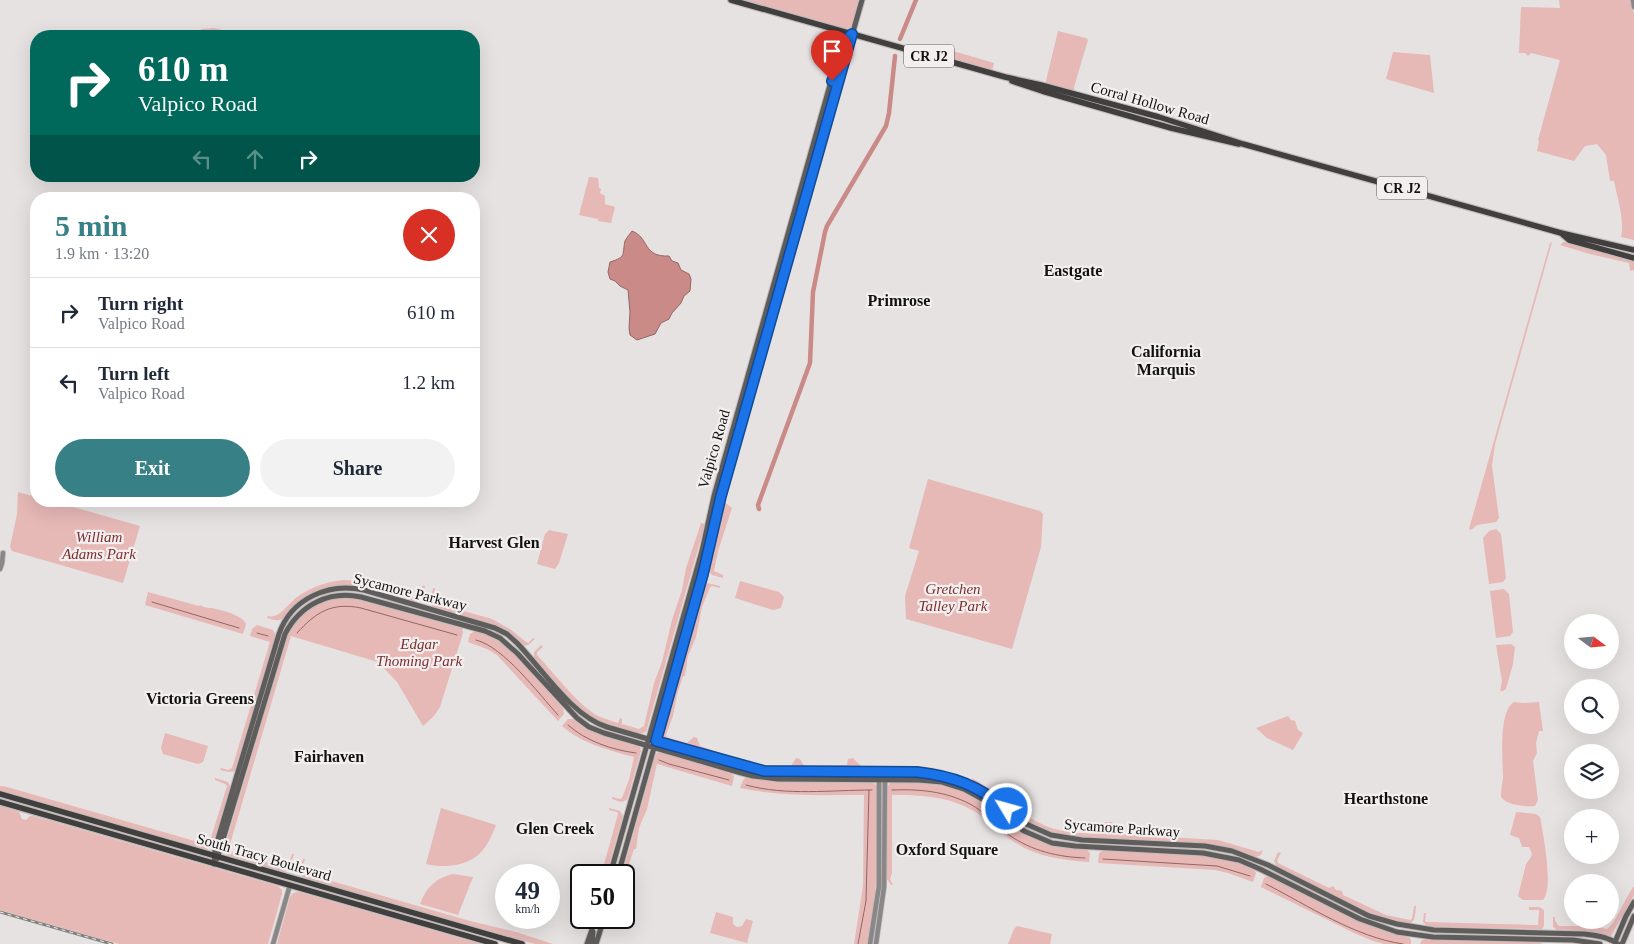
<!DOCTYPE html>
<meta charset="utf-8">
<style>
:root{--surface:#fff;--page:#f2f2f3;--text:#1f2937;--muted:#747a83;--line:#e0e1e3;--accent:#378085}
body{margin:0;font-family:"Times New Roman",serif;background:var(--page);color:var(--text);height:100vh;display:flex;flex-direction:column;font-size:19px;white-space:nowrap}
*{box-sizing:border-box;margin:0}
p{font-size:16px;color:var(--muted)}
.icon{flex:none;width:28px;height:28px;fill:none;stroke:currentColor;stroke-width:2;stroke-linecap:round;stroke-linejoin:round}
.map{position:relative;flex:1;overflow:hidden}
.drawer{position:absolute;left:30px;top:192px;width:450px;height:315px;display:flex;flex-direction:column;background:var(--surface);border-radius:20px;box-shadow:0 5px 20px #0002}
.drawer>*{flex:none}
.guide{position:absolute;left:30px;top:30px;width:450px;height:152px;border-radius:20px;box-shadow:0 5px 20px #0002;background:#00695c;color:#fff;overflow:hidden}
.needle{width:32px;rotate:106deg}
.controls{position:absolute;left:1564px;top:614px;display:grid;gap:10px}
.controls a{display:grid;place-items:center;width:55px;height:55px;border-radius:50%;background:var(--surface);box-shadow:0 5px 20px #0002;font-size:25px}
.speed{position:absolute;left:495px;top:864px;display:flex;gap:10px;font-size:25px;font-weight:700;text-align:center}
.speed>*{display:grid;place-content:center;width:65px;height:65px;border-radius:50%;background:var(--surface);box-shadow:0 5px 20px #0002;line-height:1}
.speed small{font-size:12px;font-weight:400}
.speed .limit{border:2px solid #111;border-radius:8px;background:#fff;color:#111}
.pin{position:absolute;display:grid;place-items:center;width:42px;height:42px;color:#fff;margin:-51px -21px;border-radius:50% 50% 50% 0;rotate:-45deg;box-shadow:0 0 5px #0007}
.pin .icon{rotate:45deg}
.me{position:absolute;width:55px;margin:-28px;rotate:307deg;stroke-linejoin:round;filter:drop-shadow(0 0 4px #0008)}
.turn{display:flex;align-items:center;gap:18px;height:105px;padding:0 25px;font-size:22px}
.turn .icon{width:65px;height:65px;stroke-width:2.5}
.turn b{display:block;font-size:35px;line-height:42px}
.lanes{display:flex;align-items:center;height:48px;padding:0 25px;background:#0003;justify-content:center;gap:25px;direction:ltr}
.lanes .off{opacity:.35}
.round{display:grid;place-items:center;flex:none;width:52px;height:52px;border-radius:26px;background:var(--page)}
.head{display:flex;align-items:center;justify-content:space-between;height:85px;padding:0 25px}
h1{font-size:30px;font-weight:700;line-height:38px;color:var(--accent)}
.action{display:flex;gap:10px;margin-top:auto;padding:10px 25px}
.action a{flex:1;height:58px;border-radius:30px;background:var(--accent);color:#fff;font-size:20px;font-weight:700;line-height:58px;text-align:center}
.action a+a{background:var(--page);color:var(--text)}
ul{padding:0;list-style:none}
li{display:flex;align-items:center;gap:15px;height:70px;padding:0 25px;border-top:1px solid var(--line)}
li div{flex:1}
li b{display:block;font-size:19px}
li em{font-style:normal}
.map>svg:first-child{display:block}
.green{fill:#e6b8b6}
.water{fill:#ca8a88;stroke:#936664}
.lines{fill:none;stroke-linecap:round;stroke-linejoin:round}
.stream{stroke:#936664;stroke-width:1}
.canal{stroke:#ca8a88;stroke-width:4.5}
.tertiary-casing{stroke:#c0bcbc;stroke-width:6}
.secondary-casing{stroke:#c0bcbc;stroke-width:7}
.primary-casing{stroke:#c0bcbc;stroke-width:8}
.tertiary{stroke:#898787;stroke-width:4.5}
.secondary{stroke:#5f5c5c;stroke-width:5}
.primary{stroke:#413f3e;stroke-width:5.5}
.rail-casing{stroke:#838180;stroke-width:3}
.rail{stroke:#f3efef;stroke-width:1;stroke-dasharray:4;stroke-linecap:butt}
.route-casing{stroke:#114b97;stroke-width:12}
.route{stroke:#1a73e8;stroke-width:9}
.labels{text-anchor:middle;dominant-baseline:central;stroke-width:4.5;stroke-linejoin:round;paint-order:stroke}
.shield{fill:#f3efef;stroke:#565454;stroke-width:1}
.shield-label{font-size:14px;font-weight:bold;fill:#121111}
.street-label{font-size:15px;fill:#121111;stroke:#f3efef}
.park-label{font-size:15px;font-style:italic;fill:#7d2e30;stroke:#f3efef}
.neighbourhood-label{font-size:16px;font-weight:bold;fill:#121111;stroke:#f3efef}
</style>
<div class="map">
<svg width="1634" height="944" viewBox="0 0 1634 944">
<rect width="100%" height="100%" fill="#e6e2e1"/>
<path class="green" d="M739,0h121l-7,24 -1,3 -5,3z
M1559,0h72l3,15v225l-13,-3c4,-16 -4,-41 -7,-56h-4l-4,-26 -9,-11 -12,2 -11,15 -37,-10 2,-10 -1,-1 22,-80 -29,-7 -3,3 -3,-3h-6l2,-46 39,1z
M214,28l35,8h-61l14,-7z
M1058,31l28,7 2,2 -14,47 1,6 -30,-8z
M936,46l58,17 -2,8 -58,-16z
M1393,52l37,3 4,38 -48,-14z
M589,177l9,1 1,10 2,1 -1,4 5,3v8l10,3 -4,16 -13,-2v-2l-19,-4z
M1552,242l-57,202 -3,22 7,52 -3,4 -19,3 -6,5 -2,-1 81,-286z
M1563,242h4l67,18v10l-4,1 -1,-8 -39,-9 -30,-9z
M928,479l112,32 3,3 -2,33 -29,102 -106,-30 -1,-23 14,-45 -10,-3z
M18,492l18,5v4h16l88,25 -17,57 -111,-32 -2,-4 7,-33z
M723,501l9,7 -14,43 -4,20 9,4v3l-11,-3 -4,-5 10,-36z
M701,523l4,1 -59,208 -6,2c-16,-5 -34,-8 -48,-17 -20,-12 -42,-41 -58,-59v-6l7,-7 2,2 -6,5v3c17,18 36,44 56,58 7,5 17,7 25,10l2,-5 2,1v5l17,5 5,-3 10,-43 8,-21 10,-42 10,-30 4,-22z
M1496,529l5,5 5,44 -3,4 -14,2 -6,-46 6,-7z
M549,530l19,4 -9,29 -4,6 -18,-5 8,-30z
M346,580l17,2 55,16 5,-13 2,1 -4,13 -5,3c-32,-6 -62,-24 -95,-13 -8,2 -16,8 -23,13 -6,5 -12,17 -19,18 -4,1 -8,-1 -12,-2l1,-2c12,4 21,-15 32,-21 14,-9 29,-14 46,-15z
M740,581l39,11 5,5 -3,11 -8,2 -38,-12z
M707,583l13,3v2l-8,-2 -2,1 -8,20 -6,30 -8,19 -3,20h-2l-6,19 -4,21 -7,19 1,2 20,6 7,-6 3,1 3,8 37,12 3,-1 -5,4 -70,-20 -4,-4 42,-150z
M433,588h2l-3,14 60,17 18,10 16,13 2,1 5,-5 2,1 -7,6 -5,1 -15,-13 -12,-7 -63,-19 -3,-4z
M1504,589l5,5 4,38 -3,4 -14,2 -6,-47z
M694,590h2l-33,117 1,-13z
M148,592l51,14 1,-1c6,4 10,2 16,4 9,2 27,7 30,15l-3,10 -98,-29z
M352,597l110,31 1,5 -23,74 -6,9 -11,10 -26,-44 -19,-20 -87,-26 -63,215 55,16 6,-3 3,-10h2l-5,15 -5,3 -57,-17 -3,-6 63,-211c16,-32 30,-38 65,-41z
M257,625l16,5 3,7 -39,129 -2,5 -6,1 -9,-2 1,-2 7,2 4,-2 38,-126 -20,-6 2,-7z
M475,631l16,5 18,12 54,60 1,6 -6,7 -61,-66 -10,-6 -19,-7 2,-8z
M1511,644l4,3 -2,17 -7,25 -3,2h-3l2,-10 -6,-36z
M1514,702l9,1 16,-1 4,29h-4l-3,12 1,10 -4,8 5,39 -3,6c-11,1 -28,-1 -34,-9 0,-6 1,-13 2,-19 0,-17 -5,-67 11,-76z
M1288,716l3,4 4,1 3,9 5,3 -10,17 -26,-12 -11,-10z
M568,719h5l22,13 45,15 1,4 -14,49 -6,2 -9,-3v-2l8,2 2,-1 7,-18 5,-23c-26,-7 -51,-13 -72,-31z
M165,733l43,13 -5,16 -5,2 -35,-10 -2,-6z
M661,752l69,20 4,4 -2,10 -75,-22 -10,45 -8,19 -3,21h-2l-6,18 -4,21v-13h-2l33,-119 2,-3z
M796,758l4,1 4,7 43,-1 1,-6 5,-1 8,8h17v4c-21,0 -119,5 -129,-7v-3c11,7 29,5 42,6z
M747,777l32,5h93l4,3 1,86 -3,37 -7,36h-13l9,-58 1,-91c-42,0 -83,2 -124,-7l3,-8z
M215,778l13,4 3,6 -17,57 -2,3 -5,2 -207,-59v-5l7,1 198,57 5,-3 17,-55 -2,-2 -10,-4z
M972,778c26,14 47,37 74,48 16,7 35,7 53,8l6,-12h7l5,12 33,2 5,-5 4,3 4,-1 4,4 51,3 41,12 4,-2 -2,5 -5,2 -31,-10 -18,-3 -132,-7 -22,-4 -20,-8 -36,-28 -23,-13z
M891,782c23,0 47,-1 69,8 22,10 38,26 57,39 21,15 44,19 69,20l4,4 -1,9c-30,-2 -58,-6 -82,-25 -12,-9 -23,-21 -37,-28 -24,-13 -51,-14 -78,-14v78l-2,6 3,6h-2l-4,-6v-92z
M0,806l19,6 3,7 4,1 4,-4h3l245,70 4,4v4l-14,50h-149l-119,-34z
M441,808l55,17c-3,7 -6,15 -10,21 -13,20 -39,23 -60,18z
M609,808l11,3 3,5 -17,59h-5l17,-61 -1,-2 -8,-2z
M1516,812l20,2 4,3c3,16 14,72 3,83h-20l-5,-4 8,-32 5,-7 1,-3 -3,-7h-7l-3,-9 -9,-3z
M1104,850c23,1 145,2 152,23l-3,9 -25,-9 -13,-3 -117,-7 1,-10z
M1278,852l3,1 -4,7 1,3 51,25 4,-2 3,4 6,1 1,4 43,20 24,5 2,-1 2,-13h2c-1,7 0,17 -8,18l-42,-12 -89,-45 -3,-6z
M303,859h2l-3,8 5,7 163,47 46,11 37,12h-18l-231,-66c-8,-5 -3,-12 -1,-19z
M453,874l20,3 -15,38 -38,-11c6,-17 16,-26 33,-30z
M1267,876l4,1c44,22 88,50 137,59l3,4v4h-27l-11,-3 -19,-8 -93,-46 3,-9z
M1634,886v9l-23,41 -26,-5 -28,-1 -4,-3v-10h2v4l4,5h29l19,3c9,-6 19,-33 27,-43z
M298,892h1l182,52h-204l13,-47 3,-4z
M1529,907h10l5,3v16l-2,3 -114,-2 -5,-5 1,-9h2l-1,8 1,1 112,3 1,-15h-10z
M716,912l17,5v7l4,3 5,-1 4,-7 7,2 -6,22 -37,-10z
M1017,926l35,8 -2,10h-42l6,-15z
M1426,939l112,3 5,2h-123l2,-4z"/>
<path class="water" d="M632,231c18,7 10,26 37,25l3,5 6,2 3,7 8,4 2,5 -1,12 -6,5 -3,7 -9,10 -3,6 -8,4 -6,11 -18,6 -7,-5 -1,-7 1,-16 -2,-22 -8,-4 -5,-5 -5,-2 -2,-7 2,-10c17,-5 12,-8 15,-21 2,-4 5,-7 7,-10z"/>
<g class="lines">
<path class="stream" d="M152,602l87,26
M257,633l11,3
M297,633c19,-21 35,-31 64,-25l96,27
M476,640c28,7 62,53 82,75
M568,725c18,16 44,25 68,28
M659,760l10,4 60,16
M746,785c40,11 85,5 126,5
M892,790c27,-1 53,1 78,14 15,8 26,21 39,31 23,16 49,22 76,23
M1103,859l114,7 33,10
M1266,884c43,22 89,53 137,60
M858,944l8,-43 3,-111"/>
<path class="canal" d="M900,39l16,-39
M759,509l-1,-4 52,-142 3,-71 12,-60 2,-6 59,-100 3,-13 6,-57"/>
<defs>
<path id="tertiary" d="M1633,0l1,7
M0,569l2,-6 1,-10
M273,944l17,-59
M870,944l9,-58v-109
M876,944l8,-57 1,-114"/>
<path id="secondary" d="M217,859l68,-225c15,-29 44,-44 76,-37l124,34 15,7 17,15 60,65 12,9 15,6 134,39 15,4 25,3 141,1 23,2 22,7 20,11 40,31 28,12 23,3 128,7 36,7 21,9 100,50 37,13 36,5 140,3 27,4
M214,864l1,-15 64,-215c12,-35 49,-52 85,-44l131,38 12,6 10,9c26,27 55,73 90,84l137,40 19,4 17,2h137l25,2 16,5 22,9 44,34 27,12 31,5 123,6 27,5 36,14 101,51 28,8 37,6 150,4c11,1 25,3 34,10
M610,875l92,-324 12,-55 116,-411 13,-30
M618,875l84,-297 19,-82 141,-496
M1615,942l11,-26 8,-14
M587,944l9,-26
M592,944l1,-12
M596,944l8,-26
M1622,944l12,-28"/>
<path id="primary" d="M731,0l274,77 36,8 118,32 84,27 318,89 73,17
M1012,81l30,10 129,37 68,16
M1561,233l8,7 65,18
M0,794l522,150
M0,802l495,142"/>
</defs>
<use href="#tertiary" class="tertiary-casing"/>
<use href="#secondary" class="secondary-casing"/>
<use href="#primary" class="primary-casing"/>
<use href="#tertiary" class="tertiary"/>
<use href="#secondary" class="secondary"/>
<use href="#primary" class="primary"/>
<defs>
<path id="rail" d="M0,912l112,32"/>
</defs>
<use href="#rail" class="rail-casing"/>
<use href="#rail" class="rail"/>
</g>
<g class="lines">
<defs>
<path id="route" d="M832,81l8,-16 8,-27 4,-4 -131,462 -18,78 -47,167 108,30 153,1c37,4 61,14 90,37"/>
</defs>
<use href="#route" class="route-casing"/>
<use href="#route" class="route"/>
</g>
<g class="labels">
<g class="shield">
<rect x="904" y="44.5" width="50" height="23" rx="4"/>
<rect x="1377" y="176.5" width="50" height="23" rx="4"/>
</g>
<g class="shield-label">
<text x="929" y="56">CR J2</text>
<text x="1402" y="188">CR J2</text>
</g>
<g class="street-label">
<text transform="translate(1150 103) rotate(16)">Corral Hollow Road</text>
<text transform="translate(714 449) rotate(-74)">Valpico Road</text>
<text transform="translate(410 592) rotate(14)">Sycamore Parkway</text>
<text transform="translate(1122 828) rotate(4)">Sycamore Parkway</text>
<text transform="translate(264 857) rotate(16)">South Tracy Boulevard</text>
</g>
<g class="park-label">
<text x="99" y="537">William<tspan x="99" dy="17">Adams Park</tspan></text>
<text x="953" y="589">Gretchen<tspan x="953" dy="17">Talley Park</tspan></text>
<text x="419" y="644">Edgar<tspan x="419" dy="17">Thoming Park</tspan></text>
</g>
<g class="neighbourhood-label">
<text x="1073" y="270">Eastgate</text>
<text x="899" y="300">Primrose</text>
<text x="1166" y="351">California<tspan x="1166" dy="18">Marquis</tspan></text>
<text x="494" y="542">Harvest Glen</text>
<text x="200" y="698">Victoria Greens</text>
<text x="329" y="756">Fairhaven</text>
<text x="1386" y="798">Hearthstone</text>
<text x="555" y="828">Glen Creek</text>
<text x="947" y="849">Oxford Square</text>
</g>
</g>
</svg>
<div class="controls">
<a><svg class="needle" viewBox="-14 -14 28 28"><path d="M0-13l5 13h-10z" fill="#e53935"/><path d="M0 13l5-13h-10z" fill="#747a83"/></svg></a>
<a><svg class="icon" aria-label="search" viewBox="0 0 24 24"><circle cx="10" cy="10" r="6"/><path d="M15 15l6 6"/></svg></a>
<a><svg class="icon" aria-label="layers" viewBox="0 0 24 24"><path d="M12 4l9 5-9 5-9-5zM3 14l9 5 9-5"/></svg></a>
<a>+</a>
<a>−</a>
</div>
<div class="speed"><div>49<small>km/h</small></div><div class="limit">50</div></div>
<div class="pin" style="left:832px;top:81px;background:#d93025"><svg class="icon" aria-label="arrive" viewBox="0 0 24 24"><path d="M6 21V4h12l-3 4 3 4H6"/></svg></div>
<svg class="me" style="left:1007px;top:809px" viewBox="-20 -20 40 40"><circle r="17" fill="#1a73e8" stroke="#fff" stroke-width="3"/><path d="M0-11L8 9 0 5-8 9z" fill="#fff"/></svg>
<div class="guide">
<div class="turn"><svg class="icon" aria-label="right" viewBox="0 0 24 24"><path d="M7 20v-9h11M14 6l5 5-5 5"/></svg><div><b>610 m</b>Valpico Road</div></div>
<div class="lanes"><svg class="icon off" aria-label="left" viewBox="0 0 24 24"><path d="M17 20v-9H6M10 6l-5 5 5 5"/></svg><svg class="icon off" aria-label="ahead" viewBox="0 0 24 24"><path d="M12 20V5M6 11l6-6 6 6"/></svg><svg class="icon" aria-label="right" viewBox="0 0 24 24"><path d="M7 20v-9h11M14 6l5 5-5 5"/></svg></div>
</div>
<section class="drawer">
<div class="head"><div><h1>5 min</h1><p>1.9 km · 13:20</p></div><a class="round" style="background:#d93025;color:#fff"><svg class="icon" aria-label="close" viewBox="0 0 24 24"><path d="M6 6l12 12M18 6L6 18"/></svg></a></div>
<ul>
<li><svg class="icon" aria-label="right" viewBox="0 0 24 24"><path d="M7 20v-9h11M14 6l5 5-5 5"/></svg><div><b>Turn right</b><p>Valpico Road</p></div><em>610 m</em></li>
<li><svg class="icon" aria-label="left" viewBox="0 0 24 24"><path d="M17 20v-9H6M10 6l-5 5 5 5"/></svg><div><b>Turn left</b><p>Valpico Road</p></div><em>1.2 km</em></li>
</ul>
<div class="action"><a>Exit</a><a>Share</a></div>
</section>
</div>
